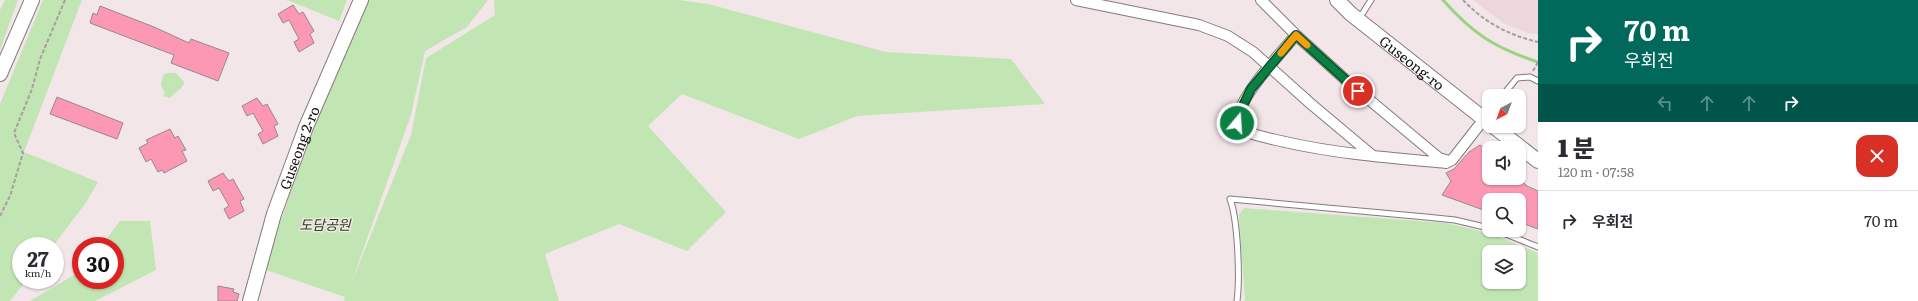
<!DOCTYPE html>
<html lang="ko">
<meta charset="utf-8">
<style>
:root{--surface:#fff;--page:#f2f2f3;--text:#2b2b33;--muted:#7c7c81;--line:#e1e1e2}
body{margin:0;font-family:Literata,"Noto Sans KR",serif;background:var(--page);color:var(--text);height:100vh;display:flex;flex-direction:column;font-size:15px;white-space:nowrap}
*{box-sizing:border-box;margin:0}
p{font-size:13px;color:var(--muted)}
.icon{flex:none;width:22px;height:22px;fill:none;stroke:currentColor;stroke-width:2;stroke-linecap:round;stroke-linejoin:round}
.map{position:relative;flex:1;overflow:hidden}
.panel{display:flex;flex-direction:column;background:var(--surface);width:380px}
.panel>*{flex:none}
.hud{background:#00695c;color:#fff;overflow:hidden}
.needle{width:26px;rotate:221deg}
.controls{position:absolute;left:1482px;top:89px;display:grid;gap:8px}
.controls a{display:grid;place-items:center;width:44px;height:44px;border-radius:8px;background:var(--surface);box-shadow:0 1px 3px #0004;font-size:20px}
.speed{position:absolute;left:12px;top:237px;display:flex;gap:8px;font-size:20px;font-weight:700;text-align:center}
.speed>*{display:grid;place-content:center;width:52px;height:52px;border-radius:50%;background:var(--surface);box-shadow:0 1px 3px #0004;line-height:1}
.speed small{font-size:10px;font-weight:400}
.speed .limit{border:6px solid #d22;background:#fff;color:#111}
.pin{position:absolute;display:grid;place-items:center;width:34px;height:34px;color:#fff;margin:-17px;border:2px solid #fff;border-radius:50%;box-shadow:0 1px 4px #0007}
.me{position:absolute;width:44px;margin:-22px;rotate:18deg;stroke-linejoin:round;filter:drop-shadow(0 0 3px #0008)}
.turn{display:flex;align-items:center;gap:14px;height:84px;padding:0 20px;font-size:18px}
.turn .icon{width:52px;height:52px;stroke-width:2.5}
.turn b{display:block;font-size:28px;line-height:34px}
.lanes{display:flex;align-items:center;height:38px;padding:0 20px;background:#0003;justify-content:center;gap:20px;direction:ltr}
.lanes .off{opacity:.35}
.round{display:grid;place-items:center;flex:none;width:42px;height:42px;border-radius:12px;background:var(--page)}
.overview{display:flex;align-items:center;justify-content:space-between;height:68px;padding:0 20px}
h1{font-size:24px;font-weight:800;line-height:30px}
ul{padding:0;list-style:none}
li{display:flex;align-items:center;gap:12px;height:60px;padding:0 20px;border-top:1px solid var(--line)}
li div{flex:1}
li b{display:block;font-size:15px}
li em{font-style:normal}
main{display:flex;flex:1;min-height:0}
.map>svg:first-child{display:block}
.built{fill:#ecd8dc}
.green{fill:#c2e5b4;fill-rule:evenodd}
.lines{fill:none;stroke-linecap:round;stroke-linejoin:round}
.stream{stroke:#9bd383;stroke-width:3}
.building{fill:#fc98b3;stroke:#95898c}
.lane-casing{stroke:#857a7c;stroke-width:7}
.street-casing{stroke:#857a7c;stroke-width:12}
.secondary-casing{stroke:#857a7c;stroke-width:16}
.path{stroke:#a89ea0;stroke-width:2;stroke-dasharray:4 2;stroke-linecap:butt}
.lane{stroke:#fff;stroke-width:5}
.street{stroke:#fff;stroke-width:10}
.secondary{stroke:#fff;stroke-width:14}
.route-casing{stroke:#07532c;stroke-width:10}
.route{stroke:#0b8043;stroke-width:7}
.slow{stroke:#f59e0b;stroke-width:7}
.labels{text-anchor:middle;dominant-baseline:central;stroke-width:3;stroke-linejoin:round;paint-order:stroke}
.street-label{font-size:14px;fill:#161213;stroke:#f3e6e9}
.park-label{font-size:14px;font-style:italic;fill:#22450f;stroke:#f3e6e9}
</style>
<main>
<div class="map">
<svg width="1538" height="301" viewBox="0 0 1538 301">
<rect width="100%" height="100%" fill="#f3e6e9"/>
<path class="built" d="M1473,0h65v34l-11,-1 -24,-10z"/>
<path class="green" d="M5,0h13l-18,50v-40z
M43,0h39l-58,152 74,30 -13,22 -32,42h-32v34h6l-17,21h-10v-197z
M287,0h60l-8,21z
M368,0h120l-21,27 -42,24 -14,64 -60,169 60,-149 15,-77 69,-43 -1,-15h185l29,4 178,48 125,7 34,45 -188,12 -58,23 -117,-45 -34,32 78,86 -39,39 -68,-27 -74,30 14,47h-215l1,-4 -79,-27c26,-93 63,-182 102,-270z
M167,73h9l8,9c0,6 -10,11 -14,16l-7,-2 2,-3 -4,-8 2,-10z
M1244,208l202,15 47,11 45,19v48h-293l-6,-86zM1489,252h30v30h-30z
M120,221h30l6,49 -61,31h-65l51,-30v9h34v-34h-14z"/>
<g class="lines">
<path class="stream" d="M1443,0c30,34 52,48 95,62"/>
</g>
<path class="building" d="M293,5l6,9 4,-2 11,19 -4,3 4,9 -15,9 -5,-10 5,-3 -10,-19 -6,3 -5,-9z
M100,6l54,21 35,16 2,-4 38,14 -11,28 -47,-18 3,-8 -84,-32 3,-10 4,2z
M57,97l66,26 -6,16 -67,-25z
M257,98l6,8 4,-2 11,20 -4,2 4,10 -15,8 -5,-10 5,-3 -10,-18 -6,3 -5,-10z
M170,129l5,9 3,-2 8,14 -4,1 5,10 -23,12 -2,-3 -4,2 -7,-13 -5,3 -7,-14 9,-5 -2,-3z
M1480,145l9,7v26h29l9,8 11,5v38l-19,-7v-22h-30v12l-47,-17 9,-14 -5,-8 8,-4 15,-17z
M223,173l6,8 4,-2 11,20 -4,2 4,10 -15,8 -5,-10 5,-3 -10,-18 -6,3 -5,-10z
M218,286l16,3 -1,3 6,2 -2,7h-19z"/>
<g class="lines">
<defs>
<path id="lane" d="M1359,19l12,-19
M1502,96l15,-18 13,-1 8,4
M1496,230l42,17
M1237,301c3,-23 1,-81 -7,-102l196,18 29,3 34,8"/>
<path id="street" d="M1076,0l123,25 29,11 25,16 58,52 62,52
M1261,0l35,35 52,47 91,76 10,3
M1296,35c-14,17 -66,70 -58,92 14,9 31,11 47,15 53,12 107,16 161,21l6,-3 32,-41"/>
<g id="secondary">
<path id="s1" d="M1337,0l14,14 138,109"/>
<path d="M0,74l32,-74"/>
<path d="M1493,126l45,35"/>
<path id="s2" d="M250,301l24,-87 32,-87 55,-127"/>
</g>
</defs>
<use href="#lane" class="lane-casing"/>
<use href="#street" class="street-casing"/>
<use href="#secondary" class="secondary-casing"/>
<path class="path" d="M1463,0c21,22 45,35 75,42
M1533,71l5,-9
M0,216l10,-20 13,-43 -9,-20 18,-44 8,-30 25,-59"/>
<use href="#lane" class="lane"/>
<use href="#street" class="street"/>
<use href="#secondary" class="secondary"/>
</g>
<g class="lines">
<defs>
<path id="route" d="M1237,123v-5l14,-29 45,-54 62,56"/>
</defs>
<use href="#route" class="route-casing"/>
<use href="#route" class="route"/>
<path class="slow" d="M1281,53l15,-18 11,10"/>
</g>
<g class="labels">
<g class="street-label">
<text stroke="none"><textPath href="#s1" startOffset="98">Guseong-ro</textPath></text>
<text stroke="none"><textPath href="#s2" startOffset="161">Guseong 2-ro</textPath></text>
</g>
<g class="park-label">
<text x="325" y="224">도담공원</text>
</g>
</g>
</svg>
<div class="controls">
<a><svg class="needle" viewBox="-14 -14 28 28"><path d="M0-13l5 13h-10z" fill="#e53935"/><path d="M0 13l5-13h-10z" fill="#7c7c81"/></svg></a>
<a><svg class="icon" aria-label="sound" viewBox="0 0 24 24"><path d="M4 9h4l5-4v14l-5-4H4zM17 9q2 3 0 6"/></svg></a>
<a><svg class="icon" aria-label="search" viewBox="0 0 24 24"><circle cx="10" cy="10" r="6"/><path d="M15 15l6 6"/></svg></a>
<a><svg class="icon" aria-label="layers" viewBox="0 0 24 24"><path d="M12 4l9 5-9 5-9-5zM3 14l9 5 9-5"/></svg></a>
</div>
<div class="speed"><div>27<small>km/h</small></div><div class="limit">30</div></div>
<div class="pin" style="left:1358px;top:91px;background:#d93025"><svg class="icon" aria-label="arrive" viewBox="0 0 24 24"><path d="M6 21V4h12l-3 4 3 4H6"/></svg></div>
<svg class="me" style="left:1237px;top:123px" viewBox="-20 -20 40 40"><circle r="17" fill="#0b8043" stroke="#fff" stroke-width="3"/><path d="M0-11L8 9 0 5-8 9z" fill="#fff"/></svg>
</div>
<section class="panel">
<div class="hud">
<div class="turn"><svg class="icon" aria-label="right" viewBox="0 0 24 24"><path d="M7 20v-9h11M14 6l5 5-5 5"/></svg><div><b>70 m</b>우회전</div></div>
<div class="lanes"><svg class="icon off" aria-label="left" viewBox="0 0 24 24"><path d="M17 20v-9H6M10 6l-5 5 5 5"/></svg><svg class="icon off" aria-label="ahead" viewBox="0 0 24 24"><path d="M12 20V5M6 11l6-6 6 6"/></svg><svg class="icon off" aria-label="ahead" viewBox="0 0 24 24"><path d="M12 20V5M6 11l6-6 6 6"/></svg><svg class="icon" aria-label="right" viewBox="0 0 24 24"><path d="M7 20v-9h11M14 6l5 5-5 5"/></svg></div>
</div>
<div class="overview"><div><h1>1 분</h1><p>120 m · 07:58</p></div><a class="round" style="background:#d93025;color:#fff"><svg class="icon" aria-label="close" viewBox="0 0 24 24"><path d="M6 6l12 12M18 6L6 18"/></svg></a></div>
<ul>
<li><svg class="icon" aria-label="right" viewBox="0 0 24 24"><path d="M7 20v-9h11M14 6l5 5-5 5"/></svg><div><b>우회전</b></div><em>70 m</em></li>
</ul>
</section>
</main>
